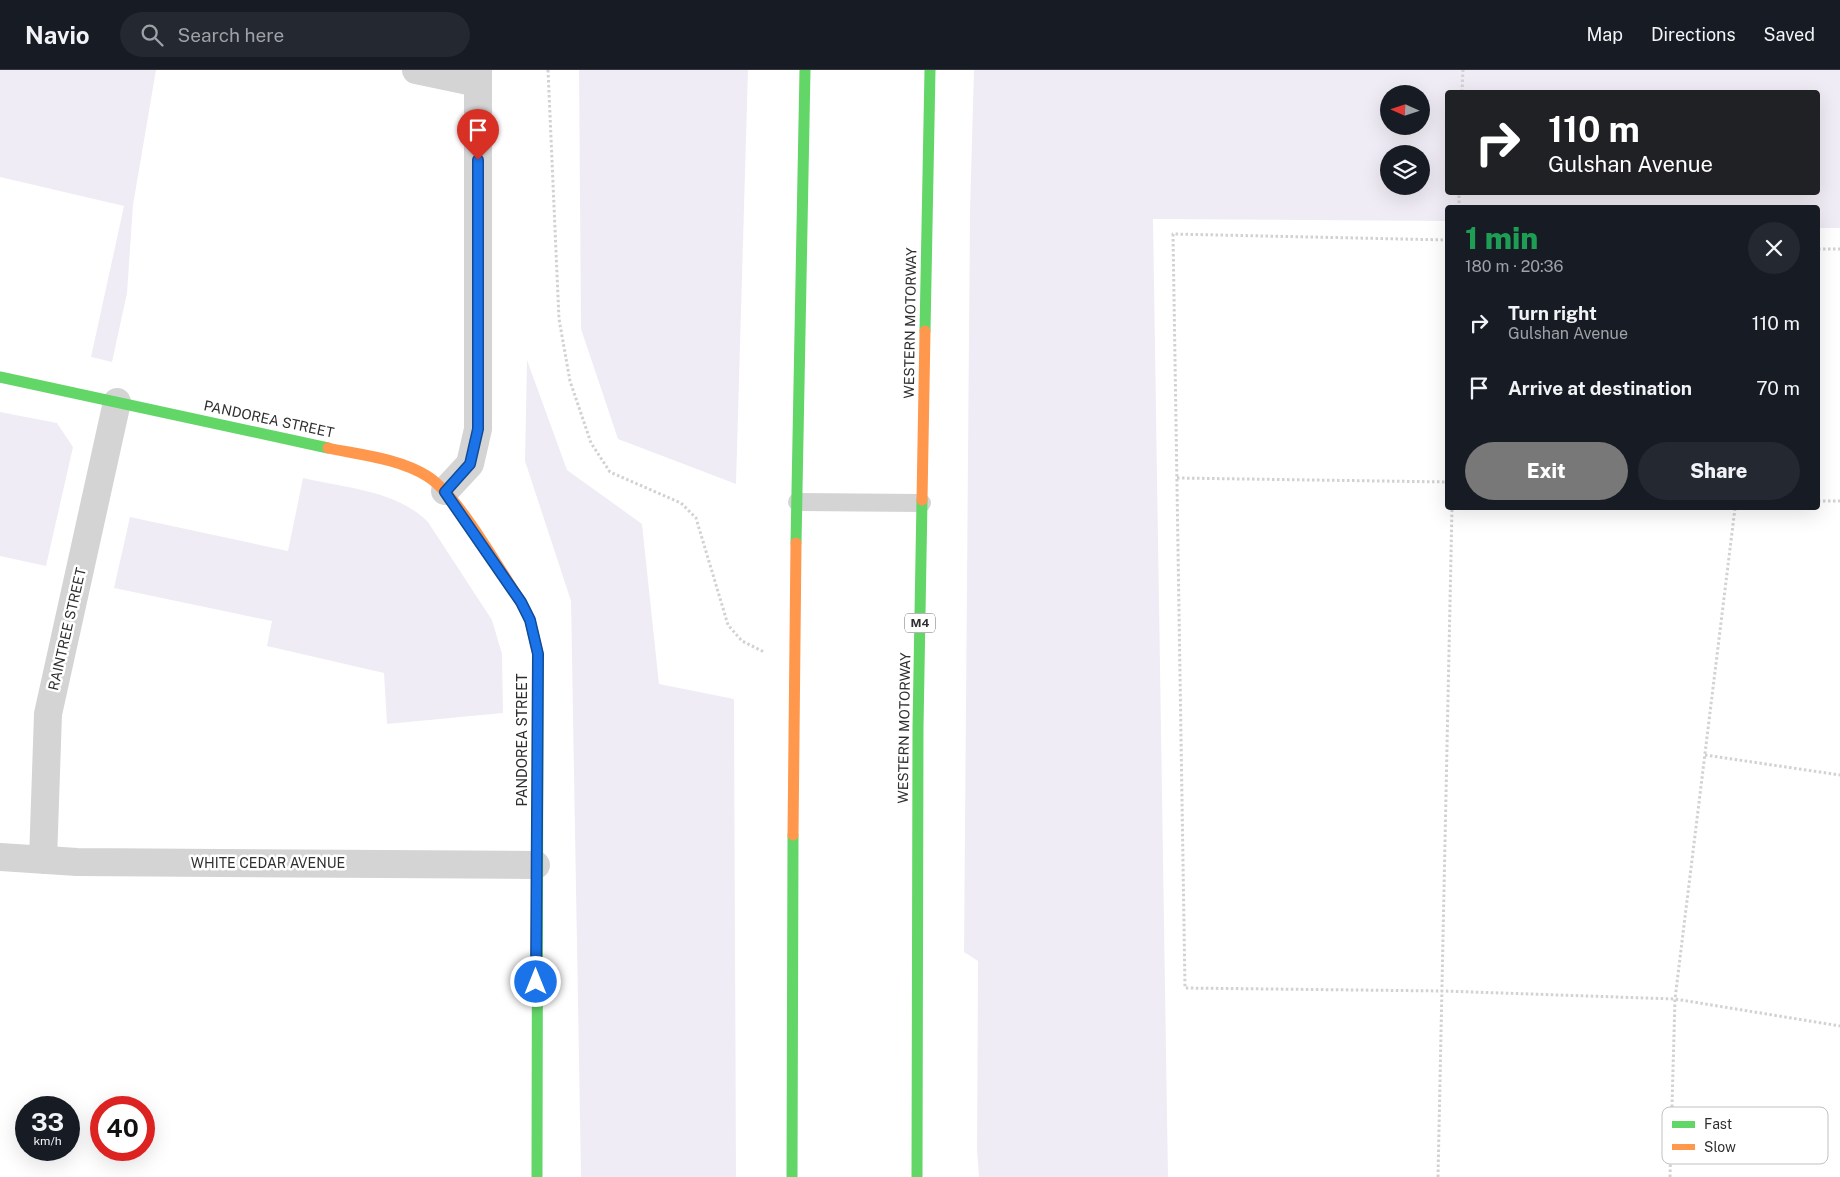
<!DOCTYPE html>
<meta charset="utf-8">
<style>
:root{--surface:#171b24;--page:#242831;--text:#f1f3f6;--muted:#9ea1a6;--line:#363941;--accent:#787878}
body{margin:0;font-family:"Public Sans",sans-serif;background:var(--page);color:var(--text);height:100vh;display:flex;flex-direction:column;font-size:19px;white-space:nowrap}
*{box-sizing:border-box;margin:0}
p{font-size:16px;color:var(--muted)}
.icon{flex:none;width:28px;height:28px;fill:none;stroke:currentColor;stroke-width:2;stroke-linecap:round;stroke-linejoin:round}
.map{position:relative;flex:1;overflow:hidden}
.drawer{position:absolute;left:1445px;top:135px;width:375px;height:305px;display:flex;flex-direction:column;background:var(--surface);border-radius:5px;box-shadow:0 5px 20px #0002}
.drawer>*{flex:none}
.hud{position:absolute;left:1445px;top:20px;width:375px;height:105px;border-radius:5px;box-shadow:0 5px 20px #0002;background:#202124;color:#fff;overflow:hidden}
.needle{width:32px;rotate:273deg}
.tools{position:absolute;left:1380px;top:15px;display:grid;gap:10px}
.tools a{display:grid;place-items:center;width:50px;height:50px;border-radius:50%;background:var(--surface);box-shadow:0 5px 20px #0002;font-size:25px}
.speed{position:absolute;left:15px;top:1026px;display:flex;gap:10px;font-size:25px;font-weight:700;text-align:center}
.speed>*{display:grid;place-content:center;width:65px;height:65px;border-radius:50%;background:var(--surface);box-shadow:0 5px 20px #0002;line-height:1}
.speed small{font-size:12px;font-weight:400}
.speed .limit{border:8px solid #d22;background:#fff;color:#111}
.pin{position:absolute;display:grid;place-items:center;width:42px;height:42px;color:#fff;margin:-51px -21px;border-radius:50% 50% 50% 0;rotate:-45deg;box-shadow:0 0 5px #0007}
.pin .icon{rotate:45deg}
.me{position:absolute;width:55px;margin:-28px;rotate:0deg;stroke-linejoin:round;filter:drop-shadow(0 0 4px #0008)}
.turn{display:flex;align-items:center;gap:18px;height:105px;padding:0 20px;font-size:22px}
.turn .icon{width:65px;height:65px;stroke-width:2.5}
.turn b{display:block;font-size:35px;line-height:42px}
.round{display:grid;place-items:center;flex:none;width:52px;height:52px;border-radius:26px;background:var(--page)}
.summary{display:flex;align-items:center;justify-content:space-between;height:85px;padding:0 20px}
h1{font-size:30px;font-weight:800;line-height:38px;color:#1e9e55}
.cta{display:flex;gap:10px;margin-top:auto;padding:10px 20px}
.cta a{flex:1;height:58px;border-radius:30px;background:var(--accent);color:#fff;font-size:20px;font-weight:800;line-height:58px;text-align:center}
.cta a+a{background:var(--page);color:var(--text)}
ul{padding:0;list-style:none}
li{display:flex;align-items:center;gap:15px;height:65px;padding:0 20px}
li div{flex:1}
li b{display:block;font-size:19px}
li em{font-style:normal}
header{display:flex;align-items:center;gap:30px;box-sizing:border-box;height:70px;padding:0 25px;background:var(--surface);border-bottom:1px solid var(--line)}
header strong{font-size:24px}
nav{display:flex;gap:28px;margin-inline-start:auto;font-size:18px}
.search{width:350px;height:45px;background:var(--page);display:flex;align-items:center;gap:12px;box-sizing:border-box;padding:0 18px;border-radius:28px;color:var(--muted);font-size:19px}
.map>svg:first-child{display:block}
.green{fill:#f0ecf5;fill-rule:evenodd}
.lines{fill:none;stroke-linecap:round;stroke-linejoin:round}
.path{stroke:#d2d2d2;stroke-width:3;stroke-dasharray:2.5 2.5;stroke-linecap:butt}
.lane{stroke:#d4d4d4;stroke-width:18}
.street{stroke:#d4d4d4;stroke-width:28}
.fast{stroke:#63d668;stroke-width:11}
.slow{stroke:#ff974d;stroke-width:11}
.route-casing{stroke:#114b97;stroke-width:12}
.route{stroke:#1a73e8;stroke-width:9}
.labels{text-anchor:middle;dominant-baseline:central;stroke-width:5;stroke-linejoin:round;paint-order:stroke}
.shield{fill:#fff;stroke:#6d6d6d;stroke-width:1}
.shield-label{font-size:12px;font-weight:bold;fill:#2f2f2f}
.street-label{font-size:14px;fill:#2f2f2f;stroke:#fff}
.key{fill:#fff;stroke:#c1c1c1;stroke-width:1}
.key-label{font-size:14px;fill:#2f2f2f}
</style>
<header>
<strong>Navio</strong>
<div class="search"><svg class="icon" aria-label="search" viewBox="0 0 24 24"><circle cx="10" cy="10" r="6"/><path d="M15 15l6 6"/></svg>Search here</div>
<nav><a>Map</a><a>Directions</a><a>Saved</a></nav>
</header>
<div class="map">
<svg width="1840" height="1107" viewBox="0 0 1840 1107">
<rect width="100%" height="100%" fill="#fff"/>
<path class="green" d="M0,0h156l-23,135 -6,88 -15,69 -21,-5 33,-151 -124,-29z
M579,0h169l-12,414 -118,-45 -37,-110z
M974,0h866v158h-22v-20h-370l-1,13 -294,-2 15,958h-189l-2,-27 1,-189 -14,-9 6,-742zM1448,22h370v100h-370zM1389,24h32v32h-32zM1389,84h32v32h-32z
M527,290l40,110 75,54 17,160 75,15 2,478h-155l-10,-576 -46,-140z
M0,342l57,11 16,24 -27,119 -46,-10z
M303,408c42,10 93,12 125,44l64,98 10,34 1,59 -116,11 -3,-51 -117,-27 5,-25 -158,-33 16,-71 158,34z"/>
<g class="lines">
<path class="path" d="M548,0l11,249 11,62 21,62 19,29 71,31 15,15 32,107 14,16 22,11
M1462,22l1,-22
M1459,138v-16
M1448,170l-275,-6 12,754 258,3 232,8 165,27
M1818,179h22
M1177,408l271,4
M1818,431h22
M1705,685l135,20
M1438,1107l14,-669
M1670,1107l5,-178 60,-491"/>
<path class="lane" d="M797,432l125,1"/>
<path class="street" d="M416,0l62,13
M445,421l25,-27 8,-35v-359
M0,787l77,5 459,3
M43,790l5,-146 69,-312"/>
<path class="fast" d="M925,261l5,-261
M0,307l328,71
M796,473l9,-473
M537,1107l1,-523
M792,1107l1,-342
M917,1107l1,-450 4,-227"/>
<path class="slow" d="M328,378c32,7 70,10 99,28 32,20 72,93 94,126l9,18 8,34
M922,430l3,-169
M793,765l3,-292"/>
</g>
<g class="lines">
<defs>
<path id="route" d="M478,90v269l-8,35 -25,28 76,110 9,18 8,34 -2,328"/>
</defs>
<use href="#route" class="route-casing"/>
<use href="#route" class="route"/>
</g>
<g class="labels">
<rect class="shield" x="905" y="543.5" width="30" height="19" rx="4"/>
<g class="shield-label">
<text x="920" y="553">M4</text>
</g>
<g class="street-label">
<text transform="translate(910 253) rotate(-89)">WESTERN MOTORWAY</text>
<text transform="translate(269 349) rotate(12)">PANDOREA STREET</text>
<text transform="translate(67 559) rotate(-77)">RAINTREE STREET</text>
<text transform="translate(904 658) rotate(-89)">WESTERN MOTORWAY</text>
<text transform="translate(522 670) rotate(-90)">PANDOREA STREET</text>
<text x="268" y="793">WHITE CEDAR AVENUE</text>
</g>
</g>
<rect x="1662" y="1037" width="166" height="57" rx="8" class="key"/>
<rect x="1672" y="1051" width="23" height="7" fill="#63d668"/>
<rect x="1672" y="1074" width="23" height="6" fill="#ff974d"/>
<g class="key-label">
<text x="1704" y="1059">Fast</text>
<text x="1704" y="1082">Slow</text>
</g>
</svg>
<div class="tools">
<a><svg class="needle" viewBox="-14 -14 28 28"><path d="M0-13l5 13h-10z" fill="#e53935"/><path d="M0 13l5-13h-10z" fill="#9ea1a6"/></svg></a>
<a><svg class="icon" aria-label="layers" viewBox="0 0 24 24"><path d="M12 4l9 5-9 5-9-5zM3 14l9 5 9-5"/></svg></a>
</div>
<div class="speed"><div>33<small>km/h</small></div><div class="limit">40</div></div>
<div class="pin" style="left:478px;top:90px;background:#d93025"><svg class="icon" aria-label="arrive" viewBox="0 0 24 24"><path d="M6 21V4h12l-3 4 3 4H6"/></svg></div>
<svg class="me" style="left:536px;top:912px" viewBox="-20 -20 40 40"><circle r="17" fill="#1a73e8" stroke="#fff" stroke-width="3"/><path d="M0-11L8 9 0 5-8 9z" fill="#fff"/></svg>
<div class="hud">
<div class="turn"><svg class="icon" aria-label="right" viewBox="0 0 24 24"><path d="M7 20v-9h11M14 6l5 5-5 5"/></svg><div><b>110 m</b>Gulshan Avenue</div></div>
</div>
<section class="drawer">
<div class="summary"><div><h1>1 min</h1><p>180 m · 20:36</p></div><a class="round"><svg class="icon" aria-label="close" viewBox="0 0 24 24"><path d="M6 6l12 12M18 6L6 18"/></svg></a></div>
<ul>
<li><svg class="icon" aria-label="right" viewBox="0 0 24 24"><path d="M7 20v-9h11M14 6l5 5-5 5"/></svg><div><b>Turn right</b><p>Gulshan Avenue</p></div><em>110 m</em></li>
<li><svg class="icon" aria-label="arrive" viewBox="0 0 24 24"><path d="M6 21V4h12l-3 4 3 4H6"/></svg><div><b>Arrive at destination</b></div><em>70 m</em></li>
</ul>
<div class="cta"><a>Exit</a><a>Share</a></div>
</section>
</div>
